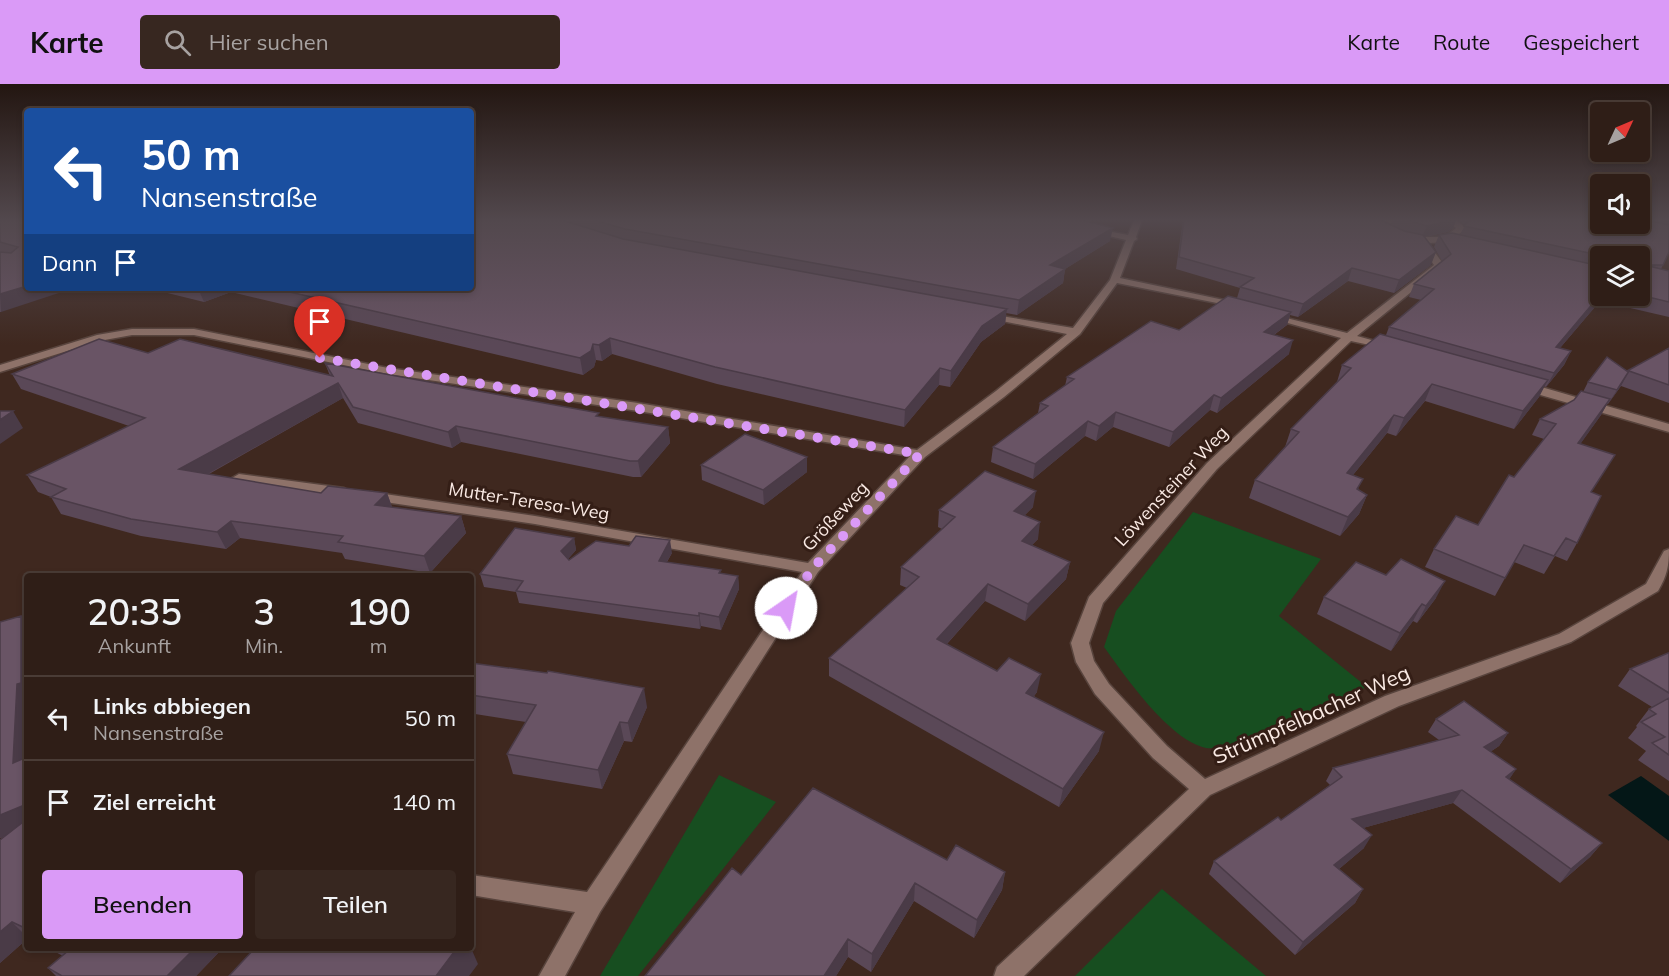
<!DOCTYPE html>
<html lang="de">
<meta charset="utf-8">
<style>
:root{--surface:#2f1e17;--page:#372720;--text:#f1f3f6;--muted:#a7a2a1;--line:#4a3c36;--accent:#da9af7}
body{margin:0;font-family:Mulish,sans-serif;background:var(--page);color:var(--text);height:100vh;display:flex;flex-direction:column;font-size:22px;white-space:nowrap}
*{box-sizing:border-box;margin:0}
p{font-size:20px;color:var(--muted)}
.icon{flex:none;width:33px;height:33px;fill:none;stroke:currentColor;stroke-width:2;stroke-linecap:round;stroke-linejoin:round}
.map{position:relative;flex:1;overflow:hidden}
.panel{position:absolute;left:24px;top:489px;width:450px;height:378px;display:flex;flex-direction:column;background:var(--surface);border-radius:6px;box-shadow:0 3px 9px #0003,0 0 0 2px var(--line)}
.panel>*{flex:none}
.top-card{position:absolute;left:24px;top:24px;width:450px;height:183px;border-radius:6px;box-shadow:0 3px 9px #0003,0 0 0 2px var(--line);background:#1a4fa0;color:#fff;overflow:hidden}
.needle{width:39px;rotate:46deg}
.controls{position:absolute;left:1590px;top:18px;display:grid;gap:12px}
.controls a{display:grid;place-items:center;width:60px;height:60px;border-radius:6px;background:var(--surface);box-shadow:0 3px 9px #0003,0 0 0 2px var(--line);font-size:30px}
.pin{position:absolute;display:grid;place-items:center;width:51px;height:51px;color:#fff;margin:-62px -26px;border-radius:50% 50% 50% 0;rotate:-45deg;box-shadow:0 0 6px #0007}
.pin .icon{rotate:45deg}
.me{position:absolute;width:66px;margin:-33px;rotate:33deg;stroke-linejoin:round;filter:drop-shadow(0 0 4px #0008)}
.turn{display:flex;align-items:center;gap:21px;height:126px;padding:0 18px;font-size:27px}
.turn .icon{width:78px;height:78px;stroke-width:2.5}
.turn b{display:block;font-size:42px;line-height:51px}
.then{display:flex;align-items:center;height:57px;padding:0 18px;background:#0003;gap:12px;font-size:22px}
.eta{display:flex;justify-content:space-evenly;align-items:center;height:102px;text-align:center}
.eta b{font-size:36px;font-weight:600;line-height:42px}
.button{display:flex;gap:12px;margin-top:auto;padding:12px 18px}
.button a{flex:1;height:69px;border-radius:6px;background:var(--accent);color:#111;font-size:24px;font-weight:600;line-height:69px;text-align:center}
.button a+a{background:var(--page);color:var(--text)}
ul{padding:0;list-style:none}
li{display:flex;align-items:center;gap:18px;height:84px;padding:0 18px;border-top:2px solid var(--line)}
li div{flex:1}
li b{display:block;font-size:22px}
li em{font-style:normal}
header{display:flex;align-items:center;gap:36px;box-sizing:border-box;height:84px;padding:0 30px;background:var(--accent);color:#111}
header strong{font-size:28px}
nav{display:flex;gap:33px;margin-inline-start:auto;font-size:21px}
.search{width:420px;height:54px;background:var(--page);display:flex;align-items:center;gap:15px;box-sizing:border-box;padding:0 21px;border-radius:6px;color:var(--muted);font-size:22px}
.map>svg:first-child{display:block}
.green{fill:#174e20}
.water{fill:#041717}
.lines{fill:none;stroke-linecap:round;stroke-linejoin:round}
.minor-casing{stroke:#58443d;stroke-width:3}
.minor{fill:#8e7269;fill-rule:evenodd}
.wall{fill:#5a4857;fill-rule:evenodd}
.shaded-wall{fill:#4a3b47}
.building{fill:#695465;stroke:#4a3b47;stroke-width:1.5}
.route{stroke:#da9af7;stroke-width:10;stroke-dasharray:0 18}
.labels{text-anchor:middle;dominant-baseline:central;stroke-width:6;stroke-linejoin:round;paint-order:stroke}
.street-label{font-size:18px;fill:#faeae4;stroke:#341e16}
.near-street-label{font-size:21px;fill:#faeae4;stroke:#341e16}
</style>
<header>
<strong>Karte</strong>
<div class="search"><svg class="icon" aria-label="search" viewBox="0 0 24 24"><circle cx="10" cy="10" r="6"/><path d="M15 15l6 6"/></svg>Hier suchen</div>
<nav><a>Karte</a><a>Route</a><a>Gespeichert</a></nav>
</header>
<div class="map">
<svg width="1669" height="892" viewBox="0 0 1669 892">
<rect width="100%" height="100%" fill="#3f281f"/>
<path class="green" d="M1193,428l128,47 -42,57 88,71 -138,59c-7,1 -17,3 -23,2 -37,-8 -81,-72 -102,-101l12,-36z
M719,691l57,27 -138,174h-38z
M1162,805l104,87h-191z"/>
<path class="water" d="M1641,692l28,20v45l-61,-46z"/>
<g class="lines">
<defs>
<path id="minor" d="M1134,136h8l-6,17 1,2 -3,2 -14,37 118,25 5,3 -1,2 -125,-25 -37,51 -76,63 -79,60 -107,115 -218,340 -35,64h-26l36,-64 -104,-17v-20l116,17 215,-320 -267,-48 -164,-24 -7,-4 7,-4 164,24 273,47 102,-107 -272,-45 -250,-37 -194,-39h-62l-33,6 -99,31v-7l97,-30 35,-6h62l194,39 250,35 279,47 79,-59 71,-57 -80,-16 -4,-1v-4l90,15 37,-48 16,-40 -38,-9 4,-3 36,7z
M1385,136h9l-8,8 9,4v4h-6l-12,-7z
M1445,136h11l10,8 -16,14 -22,1 16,22 -2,2 -85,69 36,10v4l-42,-9 -134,128 -114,134 -14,40 5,18 15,23 58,62 38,33 180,-83 174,-62 87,-50 18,-33 5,-2c0,17 -2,27 -11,42l-87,51 -172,64 -189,89 -186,181h-30l3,-9 192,-178 -36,-31 -58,-64 -19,-32 -5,-19 18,-46 118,-134 134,-125 -75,-21v-4l81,20 87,-68 -15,-22 -8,-3 4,-3h30l11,-9z
M1524,298l145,42v8l-149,-43v-6z
M239,390l105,14 7,4 -7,4 -110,-15 -2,-3z"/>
</defs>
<use href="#minor" class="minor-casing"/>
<use href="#minor" class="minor"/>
</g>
<path class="wall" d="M0,136h27l-26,92h-1z
M471,136h620l-2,2 21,19 -45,28 -2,14 -46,32 -11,-2 -1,11 -24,18 -31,45 -11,-2 -35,42 -187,-43 -105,-30 -10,7 -6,-1 -2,7 -11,8 -352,-83 -27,10 -57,-14h324z
M1183,136h199l-1,1 10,5 2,-6h63l-3,8 -5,4 -23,5 6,28 -37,28 -46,-12 -50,36 -8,-2 -3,10 -13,10 15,19 -72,59 -7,-3 -41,37 -56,-20 -17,14 -11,-5 -52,43 -42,-17 2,-15 45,-34 2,-10 25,-17 2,-9 112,-47 58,-32 3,-10 -64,-19z
M1459,136h210v32l-8,17 8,2v46l-69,-16 -40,47 11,3 -7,14 -18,22 -2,-1 -5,11 -25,32 -89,-28 -29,35 -9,-3 -34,42 6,15 8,5 -8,19 -19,22 -91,-38 6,-18 30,-33 6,-18 46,-47 5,-17 44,-30 3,-8 32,-27 -12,-3 5,-13 28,-23 -8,-14 5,-12h21l5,-10zM1600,172h40v40h-40z
M1669,264v55l-48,-17 -13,18h-1l-6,11 -21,29 12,48 -15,51 -10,18 -12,-5 -11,18 -30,-12 -19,34 -70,-29 9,-18 44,-24 66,-86 -12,-4 8,-16 34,-19 9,-8 5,-10 39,-11z
M148,269l182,23 -5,-13 275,54 68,10 2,16 -29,34h-8l-172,-35 -9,6 -94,-25 -15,-25 -134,76 112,19h66l5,14 69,9 5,17 -36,40 -85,-14 -3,-6 -102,-15 -14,11 -85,-13 -80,-22 -10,-17 -13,-5 -11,-17 102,-49 -108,-37 -9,-15z
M701,381l106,7 -43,33 -62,-25z
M1033,423l-9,9 14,23 -6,6 38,17 -4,17 -41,42 -40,-20 -38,43 90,48 -3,4 65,55 -40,56 -230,-131v-18l78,-70 -7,-3 1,-18 41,-38 -4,-2 1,-17z
M574,454l2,12 -8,9 1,1 103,-7 -5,9 55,12 16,2 1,13 -18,41 -20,-4 -1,3 -181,-26 -3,-11 -32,-5 -4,-13z
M1324,513l112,1 -19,25 -4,-2 -22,30 -74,-37z
M21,532l6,8v315l-27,24 5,-126 -5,1z
M1669,569v128l-31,-21 8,-9 -18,-13 9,-11 -1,-1 13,-17 3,-2 -34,-21 12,-17z
M471,579l176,44 -15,35 -8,-1 -22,48 -89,-15 -6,-20 19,-32 -51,-8 -4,6z
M1436,635l72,14 -9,13 -9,6 26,17 -7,10 93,64 -12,14 -30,26 -107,-80 -90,25 1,20 -25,21 24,20 -8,14 -60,52 -86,-81 5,-13 67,-41 49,-35 -4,-4 7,-13 106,-28 -11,-8z
M947,776l58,12 -3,18 -28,48 -60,-37 -43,71 -23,-15 -12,19h-191l96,-101z
M48,864h175l-27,28h-140l-8,-8 15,-12z"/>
<path class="shaded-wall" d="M1451,136h5l-3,8 -5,4 -26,5 5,-11z
M1113,144l-3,13 -45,28 -2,14 -46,32 2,-15 31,-35z
M1436,168l-5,13 -37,28 5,-13z
M1352,184l-4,13 -50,36 5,-13z
M27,202v2h47l-73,24 -1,-18z
M198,204h32l1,4 -27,10z
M1600,211l3,1 -3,5 -51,60 7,-14z
M1007,225l-2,15 -24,18 -31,45 1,-16 31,-45z
M1291,228l-4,13 -27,20 4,-13z
M610,254l2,16 -10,7 -3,-16z
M1293,256l-4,14 -72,59 4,-15z
M593,260l3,16 -2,7 -11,8 -3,-17z
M1571,267l-7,14 -18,22 8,-14z
M940,284l-1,17 -35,42 1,-17z
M1629,287l-8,15 -13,18 9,-14z
M1548,296l-9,17 -25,32 9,-18z
M338,299l5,15 -155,87 -9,-16z
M1432,300l-7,17 -29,35 8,-18z
M1214,311l-4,15 -41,37 4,-15z
M1610,315l-9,16 -32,45 9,-17z
M13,327l10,17 -23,16v-24z
M1116,328l-3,15 -17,14 3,-15z
M1394,331l-7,18 -47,58 7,-18z
M1088,337l-3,15 -52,43 2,-15z
M456,342l5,16 -9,6 -4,-16z
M668,343l2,16 -29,34 -3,-16z
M807,373v15l-43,33 -1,-15z
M1036,407l-3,16 -22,21 3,-17z
M387,409l6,17 -18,-5z
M1367,411l-8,19 -19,22 8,-19z
M461,432l5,17 -36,40 -6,-17z
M231,437l9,17 -14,11 -9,-17z
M1040,438l-2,17 -19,19 3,-17z
M574,454l2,12 -12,14 -3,-13z
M670,456l2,13 -12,20 -1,-12z
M1070,478l-4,17 -41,42 3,-17z
M738,492l1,13 -18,41 -2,-13z
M1445,497l-9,17 -19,25 9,-17z
M988,500l-3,17 -50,56 2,-18z
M1422,520l-9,17 -22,30 9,-18z
M699,529l2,13 -1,3 -1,-13z
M21,532l6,8v156l-14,-17z
M1041,590l-4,18 -14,19 3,-18z
M644,604l3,19 -15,35 -4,-19z
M471,618l4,12 -4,6z
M620,638l4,19 -22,48 -4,-19z
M1104,648l-5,19 -40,56 4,-18z
M1508,649l-9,13 -23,15 8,-14z
M1516,685l-9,14 -1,-6z
M1462,706l-9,13 -108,30 7,-14z
M27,720v23l-27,11v-23z
M1372,751l-8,13 -37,31 7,-14z
M1602,759l-12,14 -30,26 11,-14z
M1005,788l-3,18 -28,48 3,-18z
M915,799l-1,18 -43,71 1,-18z
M1363,805l-8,14 -60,52 8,-13z
M12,838l15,15v2l-27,24v-31z
M848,855v18l-12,19h-12z
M195,864h28l-27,28h-29z
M457,864h14l7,16 -9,12h-33z"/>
<path class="building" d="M0,136h27v66l-27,8v-42l11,1 7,-6 -18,-5z
M471,136h91l61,19 384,70 -25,17 -31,45 -11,-3 -35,42 -190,-43 -105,-29 -11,7 -6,-1 -2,7 -11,7 -308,-70h199z
M594,136h488l31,8 -63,37 15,4 -46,31 -394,-71z
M1184,136h197l23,11 19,4 13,17 -37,28 -47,-12 -49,36 -63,-17 14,-9 -75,-21z
M1407,136h44l-24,6z
M1469,136h131v4h40v-4h6l23,5v27l-6,13h-18l24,6v31l-29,-7v-39h-37l-139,-30z
M1452,149l148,33v29l-44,52 15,4 -17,22 -165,-46 45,-38 -20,-5 37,-30 -12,-19z
M1228,212l63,16 -27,20 29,8 -72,58 -7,-3 -41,37 -57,-20 -17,14 -11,-5 -53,43 -42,-17 55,-41 -8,-3 34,-24 -7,-2 84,-56 28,9z
M1380,250l168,46 -25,31 -91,-27 -28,34 -10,-3 -47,58 16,6 -6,10 10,6 -19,22 -93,-37 44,-48 -8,-3 60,-61 -9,-3z
M99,255l49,14 32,-14 153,37 -8,-13 274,50 -3,3 72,11 -30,34h-8l-174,-35 -8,6 -95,-25 -15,-24 -159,86 142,24 7,-7 59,7 -12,12 86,11 -37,40 -86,-14 5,-6 -112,-15 -14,11 -86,-13 -80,-22 15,-8 -39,-14 118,-57 -133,-44z
M1669,264v37l-40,-14 -12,19 -29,-8 19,-25 20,14z
M1581,307l29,8 -32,44 37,12 -24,37 10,4 -24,47 -11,-5 -12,18 -30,-11 -19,33 -71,-29 22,-33 22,9 31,-50 5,2 42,-53 -16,-5 34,-19z
M0,327h13l-13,9z
M745,350l62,23 -44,33 -62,-25z
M985,387l51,20 -22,20 26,11 -18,19 48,21 -42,42 -40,-20 -51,55 60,32 12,-13 32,16 -15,19 78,39 -41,57 -234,-131 90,-81 -18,-10 54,-50 -16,-7z
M515,444l59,10 -13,13 8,9 27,-19 33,5 7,-10 34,4 -11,21 62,9 -2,3 19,3 -19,41 -20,-4v3l-183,-25 7,-10 -43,-7z
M1401,475l44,22 -19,25 -4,-2 -22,29 -76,-36 32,-35 30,13z
M21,532v67l-4,1 -4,79 14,-6v47l-27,11v-193z
M1668,569h1v40l-39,-24z
M471,579l76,10 1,-2 96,17 -16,35 -8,-1 -22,48 -91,-16 29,-49 -65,-10z
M1669,614v57l-17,-12 13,-6 -24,-15 15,-8 -7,-5z
M1464,617l44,32 -24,14 32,22 -10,8 96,66 -31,26 -109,-79 -110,29 20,16 -38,30 29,24 -60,53 -89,-81 64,-44 3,3 61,-43 -9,-9 126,-33 -23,-16z
M813,704l134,72 9,-15 49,27 -28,48 -62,-37 -43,71 -24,-15 -24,37h-179l87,-108 9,7z
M27,735v110l-15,-7 -12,10v-92z
M64,864h131l-28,28h-105l-14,-8 21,-18z
M255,864h202l-21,28h-207z"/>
<linearGradient id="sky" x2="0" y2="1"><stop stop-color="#231611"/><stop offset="0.52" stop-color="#52484d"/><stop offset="1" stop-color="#52484d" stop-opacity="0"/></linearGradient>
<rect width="1669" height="261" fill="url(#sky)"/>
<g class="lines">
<path class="route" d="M320,274l600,96 -108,115 -26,39"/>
</g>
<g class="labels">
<g class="street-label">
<text transform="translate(1171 402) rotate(-47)">Löwensteiner Weg</text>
<text transform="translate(529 417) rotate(9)">Mutter-Teresa-Weg</text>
<text transform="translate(835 432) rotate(-47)">Größeweg</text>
</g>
<g class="near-street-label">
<text transform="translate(1311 630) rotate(-24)">Strümpfelbacher Weg</text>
</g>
</g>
</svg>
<div class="controls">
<a><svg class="needle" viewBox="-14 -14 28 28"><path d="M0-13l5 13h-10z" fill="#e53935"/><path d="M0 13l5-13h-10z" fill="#a7a2a1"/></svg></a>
<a><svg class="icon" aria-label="sound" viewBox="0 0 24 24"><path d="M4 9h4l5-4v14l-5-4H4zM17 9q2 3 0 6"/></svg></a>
<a><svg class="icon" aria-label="layers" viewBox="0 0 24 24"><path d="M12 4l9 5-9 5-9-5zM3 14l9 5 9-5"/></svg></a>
</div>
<div class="pin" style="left:320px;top:274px;background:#d93025"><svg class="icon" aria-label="arrive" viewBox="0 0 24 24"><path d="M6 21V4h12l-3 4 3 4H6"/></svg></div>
<svg class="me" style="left:786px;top:524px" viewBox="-20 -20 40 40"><circle r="19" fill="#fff"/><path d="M0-13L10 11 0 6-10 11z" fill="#da9af7"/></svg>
<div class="top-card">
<div class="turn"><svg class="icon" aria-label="left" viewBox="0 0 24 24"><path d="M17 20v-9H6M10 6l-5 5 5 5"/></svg><div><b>50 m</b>Nansenstraße</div></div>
<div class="then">Dann<svg class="icon" aria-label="arrive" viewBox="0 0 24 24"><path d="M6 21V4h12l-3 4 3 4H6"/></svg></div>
</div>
<section class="panel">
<div class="eta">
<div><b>20:35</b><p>Ankunft</p></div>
<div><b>3</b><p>Min.</p></div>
<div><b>190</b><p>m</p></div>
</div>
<ul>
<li><svg class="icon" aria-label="left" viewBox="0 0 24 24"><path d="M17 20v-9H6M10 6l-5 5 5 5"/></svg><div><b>Links abbiegen</b><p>Nansenstraße</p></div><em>50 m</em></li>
<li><svg class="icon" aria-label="arrive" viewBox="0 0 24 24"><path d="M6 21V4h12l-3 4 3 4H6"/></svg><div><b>Ziel erreicht</b></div><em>140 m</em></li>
</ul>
<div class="button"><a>Beenden</a><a>Teilen</a></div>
</section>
</div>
